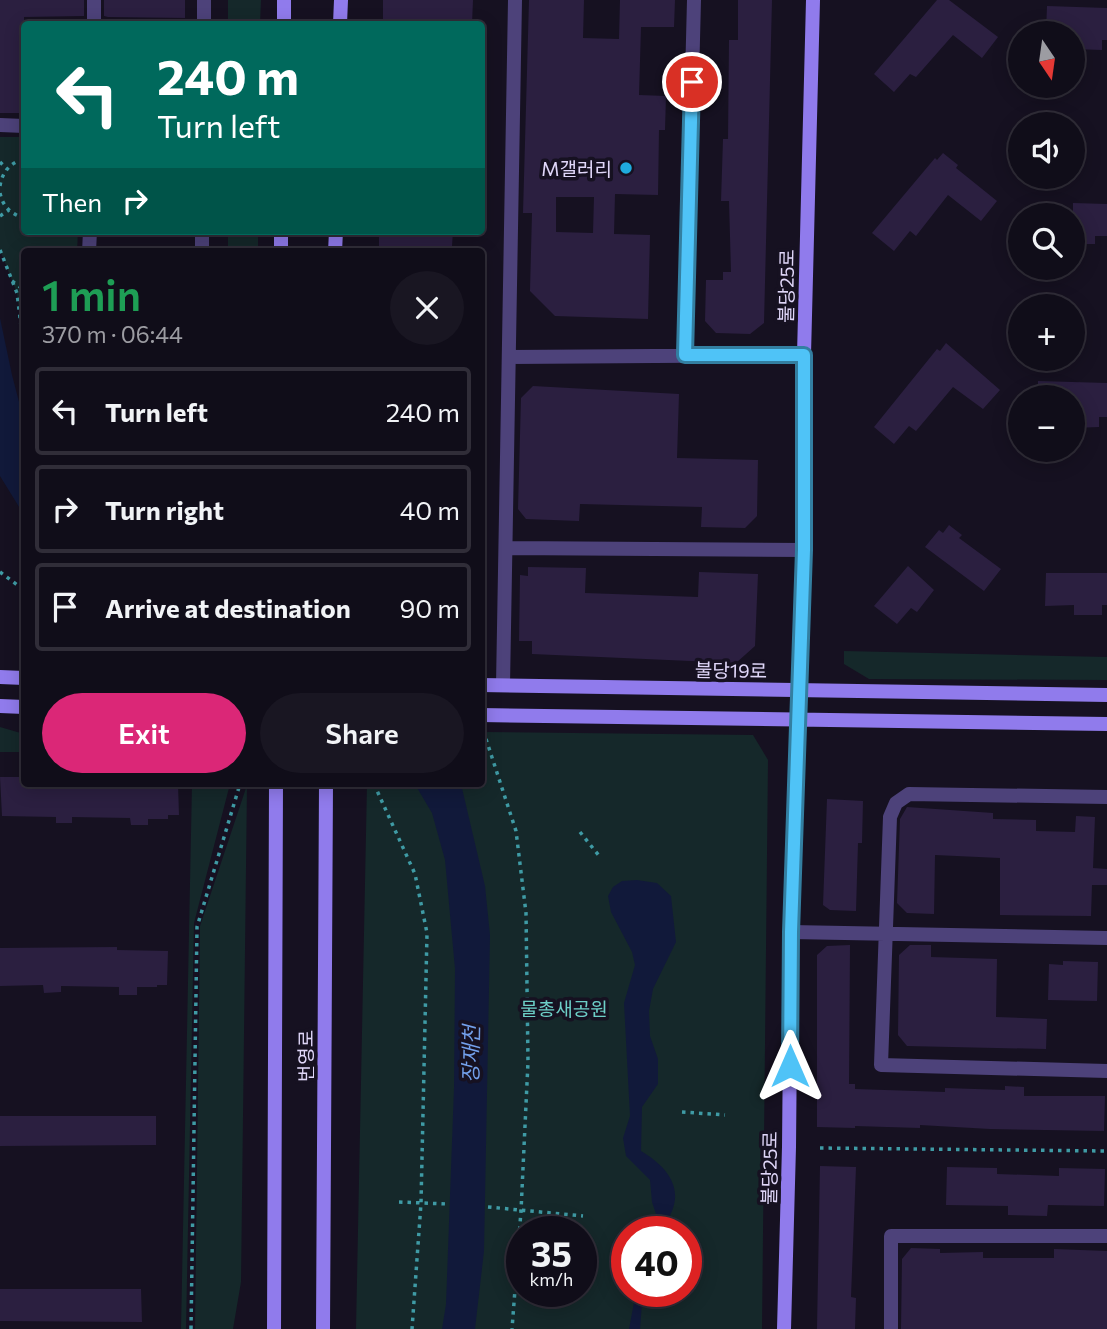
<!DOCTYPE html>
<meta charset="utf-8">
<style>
:root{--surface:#100d19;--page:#191622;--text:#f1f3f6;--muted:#9c9ca2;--line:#302d38;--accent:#db2777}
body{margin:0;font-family:Commissioner,"Noto Sans KR",sans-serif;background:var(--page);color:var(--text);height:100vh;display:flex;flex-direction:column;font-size:26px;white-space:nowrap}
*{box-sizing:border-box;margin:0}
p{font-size:23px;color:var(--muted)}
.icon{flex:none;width:38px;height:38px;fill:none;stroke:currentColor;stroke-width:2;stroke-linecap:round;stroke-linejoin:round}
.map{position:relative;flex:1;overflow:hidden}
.drawer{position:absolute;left:21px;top:248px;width:464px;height:539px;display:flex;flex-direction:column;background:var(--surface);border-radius:7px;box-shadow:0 4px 18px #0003,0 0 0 2px var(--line)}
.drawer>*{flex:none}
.hud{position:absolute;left:21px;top:21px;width:464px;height:214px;border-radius:7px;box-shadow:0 4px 18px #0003,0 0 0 2px var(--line);background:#00695c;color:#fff;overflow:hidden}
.needle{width:46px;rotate:167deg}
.controls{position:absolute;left:1008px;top:21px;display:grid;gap:14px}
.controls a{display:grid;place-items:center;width:77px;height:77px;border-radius:50%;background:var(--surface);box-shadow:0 4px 18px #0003,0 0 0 2px var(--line);font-size:35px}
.speed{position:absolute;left:506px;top:1216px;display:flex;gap:14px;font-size:35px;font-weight:700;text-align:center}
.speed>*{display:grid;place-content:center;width:91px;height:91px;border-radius:50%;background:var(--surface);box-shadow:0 4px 18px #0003,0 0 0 2px var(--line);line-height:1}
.speed small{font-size:18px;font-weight:400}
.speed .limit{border:10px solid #d22;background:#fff;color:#111}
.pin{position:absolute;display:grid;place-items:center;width:60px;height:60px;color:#fff;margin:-30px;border:4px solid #fff;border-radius:50%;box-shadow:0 2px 7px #0007}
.me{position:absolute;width:77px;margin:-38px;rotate:0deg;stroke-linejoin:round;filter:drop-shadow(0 0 5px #0008)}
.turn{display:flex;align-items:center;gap:24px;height:147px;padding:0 21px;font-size:32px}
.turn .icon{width:91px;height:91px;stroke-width:2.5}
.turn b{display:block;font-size:49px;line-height:60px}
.then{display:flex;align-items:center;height:66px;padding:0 21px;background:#0003;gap:14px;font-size:26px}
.round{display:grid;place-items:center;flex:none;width:74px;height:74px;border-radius:37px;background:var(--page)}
.head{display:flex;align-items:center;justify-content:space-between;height:119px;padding:0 21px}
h1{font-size:42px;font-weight:600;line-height:52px;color:#1e9e55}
.primary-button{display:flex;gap:14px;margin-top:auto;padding:14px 21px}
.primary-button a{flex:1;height:80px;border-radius:42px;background:var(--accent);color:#fff;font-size:28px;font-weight:600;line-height:80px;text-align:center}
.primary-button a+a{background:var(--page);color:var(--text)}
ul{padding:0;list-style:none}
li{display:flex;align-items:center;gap:21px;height:88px;margin:0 14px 10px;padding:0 7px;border:4px solid var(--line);border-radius:7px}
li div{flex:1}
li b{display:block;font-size:26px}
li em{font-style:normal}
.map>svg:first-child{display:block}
.green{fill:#15282a;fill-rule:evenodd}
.water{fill:#11193a}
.building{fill:#2b1f40;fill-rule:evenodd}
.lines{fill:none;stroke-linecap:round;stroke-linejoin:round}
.path{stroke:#3f9ba5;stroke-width:3.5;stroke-dasharray:3.5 5;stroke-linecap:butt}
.street{stroke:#4d427a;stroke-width:14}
.secondary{stroke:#907bec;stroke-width:14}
.route-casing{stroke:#337fa1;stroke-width:18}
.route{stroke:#4fc3f7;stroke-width:12}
.poi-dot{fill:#1fabdd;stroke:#161121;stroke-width:2.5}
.labels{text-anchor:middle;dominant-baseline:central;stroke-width:7;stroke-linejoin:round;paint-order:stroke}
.poi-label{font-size:19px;fill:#e0d7f9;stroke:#161121;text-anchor:end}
.street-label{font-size:19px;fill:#e0d7f9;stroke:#161121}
.park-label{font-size:19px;fill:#6dcfc7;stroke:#161121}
.water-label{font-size:21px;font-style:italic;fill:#73a0eb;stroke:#161121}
</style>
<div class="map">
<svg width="1107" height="1329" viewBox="0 0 1107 1329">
<rect width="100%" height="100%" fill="#161121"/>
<path class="green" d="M228,0h33l-1,24h-32z
M0,137h24v94h54l-1,21h-53v99l-7,-58 -17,-43z
M228,231h30v21h-30z
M844,651l263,6v23l-238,-1 -25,-15z
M0,727l24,7v18h-24z
M481,732l272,3 15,25 -6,569h-406l11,-545h114zM522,1232h59v60h-59zM626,1232h60v60h-60z
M192,784h38l-36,139 -8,406h-5z
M247,785l-6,497 -8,47h-38l5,-403z"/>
<path class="water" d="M0,318l12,57 12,46v94l-24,-39z
M419,784h42l24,102 5,49 -6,316 -9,78h-33l4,-25 8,-216 1,-119 -10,-109 -13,-47 -16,-27z
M637,880l20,3 14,13 5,46 -23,47 -4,22 1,25 8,23v25l-16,23 -1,44c22,13 42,33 31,60 -3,8 -9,12 -9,21h-7v-18l-4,-12 -2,-22 -24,-24 -3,-18 7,-22 -6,-113 11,-38 -3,-13 -21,-40 -3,-16 5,-9 9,-6z
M636,1292h10l-4,11 -2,26h-11z"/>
<path class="building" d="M0,0h84v16l-60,1v96h-24z
M104,0h81v18l-77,-1 -4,-1z
M383,0h90l-1,24h-89z
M529,0h55l-1,38 36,1 1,-39h55l-1,27h-33l-2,68 27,1 -1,34h-6l-1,65 -43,-1 -1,40 36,1 -2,84 -93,-3 -25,-25 2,-78h-9zM556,197h38l-1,36 -37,-1z
M738,0h34l-8,323 -14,11 -34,-1 -11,-12 1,-41h17v-8h8l-2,-71h-8l2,-62h5l1,-99h9z
M937,0h12l49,37 -16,21 -29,-23 -37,42 -6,-3 -16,18 -20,-18z
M1047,6l60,2v32h-5v10l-29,-1v-16h-27z
M943,153l15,12 -2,3 41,33 -16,20 -33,-26 -32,41 -6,-5 -16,20 -22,-18 63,-75 2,2z
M1073,203l34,1v32h-12v8h-22z
M379,231h74l-1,15h-17v6h-56z
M946,343l54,47 -17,19 -30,-22 -37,44 -7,-5 -15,18 -20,-17 63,-78 3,2z
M1038,381l69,2v34h-8v10l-26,1v-31h-35z
M533,386l146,8 -2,64 81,2 -1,56 -12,12 -44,-1 1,-20 -122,-3 -1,17 -53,-2 -8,-10 3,-111z
M949,525l13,10 -3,3 42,31 -17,22 -59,-44 14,-17 4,3z
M908,566l26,24 -17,22 -6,-4 -14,16 -23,-18z
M528,567l58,1 -1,25 113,4 1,-25 59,2 -3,72 -19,17 -204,-9v-13h-13l1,-66 8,1z
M1046,573h61v32h-5v10h-28v-10l-29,1z
M0,777h21l-1,4 4,-1v4h154l1,31h-11v4h-20v6h-17l-1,-7 -58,-1v6h-16v-6l-54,-1z
M827,799l36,2 -1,42h-4l-2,68 -26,-1 -7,-5z
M907,807l86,6v6l43,1v11l39,1 1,-16 19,1 -2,51 14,1v16h-15l-1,31 -91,-1v-57l-65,-3 -1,59 -27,-1 -10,-10 3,-84z
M850,945l-1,139h6v5l90,3v-4l60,2v-4l19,1v9h81l-1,35 -114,-2 -70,-4v3l-65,-2v2l-38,-1v-172l10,-9z
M910,945h21v12l66,2 -1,58 51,2 -1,30 -139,-3 -9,-11 1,-80z
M117,947v3l51,1 -1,34h-10v2h-20v8h-18v-8l-58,-1v6l-17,1 -1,-8 -43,1v-38z
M1063,961l35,1 -1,39 -49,-1 1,-36 14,1z
M0,1116h156v29l-156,1z
M820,1166l36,1 -5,130 5,1 -1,31h-38z
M947,1167l50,1v6l62,2v-8l46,1 -1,37 -56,-1 -1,11 -39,-1v-9l-62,-1z
M911,1248l29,1v4l43,-1v6h71v-9l53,2v78h-206l1,-70z
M0,1289h141l1,33 -142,-1z"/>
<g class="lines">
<path class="path" d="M0,162l7,7
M0,186c2,-14 11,-24 24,-27
M0,193c3,14 11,21 24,25
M0,216l9,-6
M0,250l17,43 7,58
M12,281l12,9
M0,572l24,18
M486,739l30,92 10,82 2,149 -7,149 -9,118
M374,784l41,90 12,59 -6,270 -9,126
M580,832l20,25
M682,1112l43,3
M820,1148l287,3
M399,1202l49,2
M488,1207l95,9
M191,1329l6,-402 43,-143"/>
<path class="street" d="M204,0v24
M94,24v-24
M0,125l24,1
M89,252l1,-21
M202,252v-21
M685,355l9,-355
M510,357l294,-2
M506,548l298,2
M503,685l12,-685
M1107,797l-198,-3 -13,9 -6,14 -9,248 226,6
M791,932l316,6
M891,1329v-93h216"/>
<path class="secondary" d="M284,24v-24
M340,24l1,-24
M281,252v-21
M335,252l1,-21
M0,677l24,1
M481,685l626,10
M0,706l24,1
M481,715l626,9
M274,1329l2,-545
M323,1329l3,-545
M784,1329l5,-182 2,-215 13,-382v-195l9,-355"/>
</g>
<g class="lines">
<defs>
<path id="route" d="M692,82l-7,273h119v195l-13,382 -1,134"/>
</defs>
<use href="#route" class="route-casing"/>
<use href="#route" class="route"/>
</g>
<circle class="poi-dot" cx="626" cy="168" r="7"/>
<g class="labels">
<g class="poi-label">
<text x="612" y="168">M갤러리</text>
</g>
<g class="street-label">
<text transform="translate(786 286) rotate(-89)">불당25로</text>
<text transform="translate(731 670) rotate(1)">불당19로</text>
<text transform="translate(305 1056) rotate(-90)">번영로</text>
<text transform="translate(769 1168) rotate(-89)">불당25로</text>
</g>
<g class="park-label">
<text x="564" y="1008">물총새공원</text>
</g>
<g class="water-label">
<text transform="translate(470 1054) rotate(-89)">장재천</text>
</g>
</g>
</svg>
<div class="controls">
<a><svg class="needle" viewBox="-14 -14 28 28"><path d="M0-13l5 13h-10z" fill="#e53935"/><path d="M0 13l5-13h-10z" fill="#9c9ca2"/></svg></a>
<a><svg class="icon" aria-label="sound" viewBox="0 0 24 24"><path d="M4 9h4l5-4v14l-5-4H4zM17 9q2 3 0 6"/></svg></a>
<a><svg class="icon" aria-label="search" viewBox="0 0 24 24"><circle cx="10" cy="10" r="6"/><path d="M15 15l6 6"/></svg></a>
<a>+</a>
<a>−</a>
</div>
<div class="speed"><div>35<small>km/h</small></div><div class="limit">40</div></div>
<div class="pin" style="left:692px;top:82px;background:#d93025"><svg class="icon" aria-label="arrive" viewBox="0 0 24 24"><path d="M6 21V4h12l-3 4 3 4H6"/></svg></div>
<svg class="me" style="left:790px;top:1066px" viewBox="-20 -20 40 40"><path d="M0-17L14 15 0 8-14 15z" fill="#4fc3f7" stroke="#fff" stroke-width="4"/></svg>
<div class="hud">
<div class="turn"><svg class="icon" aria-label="left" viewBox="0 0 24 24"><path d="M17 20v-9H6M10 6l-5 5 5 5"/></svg><div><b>240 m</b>Turn left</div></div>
<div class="then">Then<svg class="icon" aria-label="right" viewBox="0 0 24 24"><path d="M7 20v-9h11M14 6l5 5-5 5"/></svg></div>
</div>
<section class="drawer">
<div class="head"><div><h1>1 min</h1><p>370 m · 06:44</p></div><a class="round"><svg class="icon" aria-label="close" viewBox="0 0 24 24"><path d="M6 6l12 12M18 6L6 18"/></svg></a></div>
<ul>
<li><svg class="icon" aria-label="left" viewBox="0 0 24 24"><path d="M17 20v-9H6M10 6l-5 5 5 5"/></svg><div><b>Turn left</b></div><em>240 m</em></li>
<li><svg class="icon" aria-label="right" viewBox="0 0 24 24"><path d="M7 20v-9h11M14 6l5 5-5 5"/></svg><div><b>Turn right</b></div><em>40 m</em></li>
<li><svg class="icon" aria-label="arrive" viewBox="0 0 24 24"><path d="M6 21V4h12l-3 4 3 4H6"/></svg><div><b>Arrive at destination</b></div><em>90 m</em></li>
</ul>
<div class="primary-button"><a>Exit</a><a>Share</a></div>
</section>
</div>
